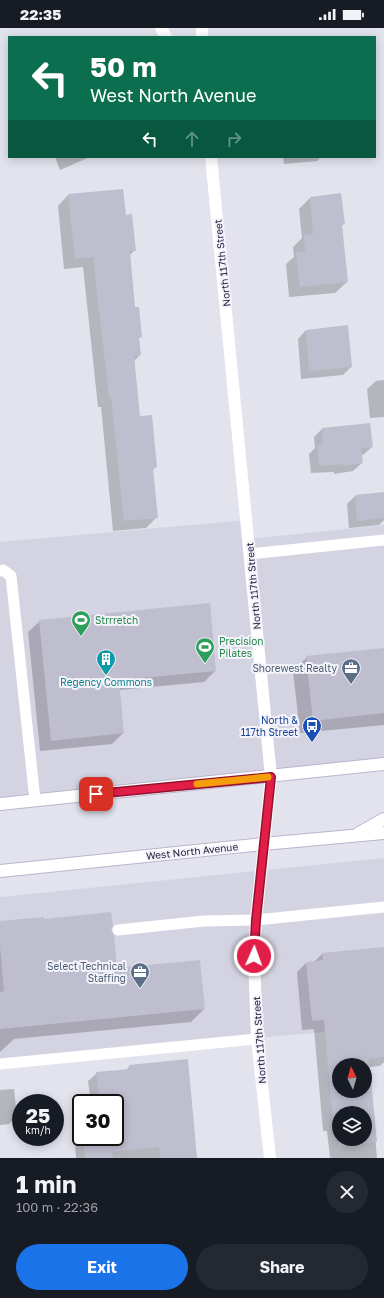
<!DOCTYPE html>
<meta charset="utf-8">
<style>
:root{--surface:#171b24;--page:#242831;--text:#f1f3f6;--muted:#9ea1a6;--accent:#1a73e8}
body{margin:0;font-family:"Golos Text",sans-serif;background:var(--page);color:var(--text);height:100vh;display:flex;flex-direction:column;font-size:15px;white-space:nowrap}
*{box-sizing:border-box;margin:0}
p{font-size:13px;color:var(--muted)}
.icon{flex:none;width:22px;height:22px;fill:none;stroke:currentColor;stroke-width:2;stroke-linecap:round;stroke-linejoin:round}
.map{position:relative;height:1130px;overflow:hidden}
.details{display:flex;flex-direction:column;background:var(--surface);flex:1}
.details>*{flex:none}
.top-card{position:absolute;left:8px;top:8px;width:368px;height:122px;border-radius:0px;box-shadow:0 2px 10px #0003;background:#0b6e4f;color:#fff;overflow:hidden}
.needle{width:26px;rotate:355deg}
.fabs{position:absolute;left:332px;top:1030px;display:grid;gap:8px}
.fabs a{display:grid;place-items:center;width:40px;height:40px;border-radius:50%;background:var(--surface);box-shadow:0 2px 10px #0003;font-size:20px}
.speed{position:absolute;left:12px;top:1066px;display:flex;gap:8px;font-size:20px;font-weight:700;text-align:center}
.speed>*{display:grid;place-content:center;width:52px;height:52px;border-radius:50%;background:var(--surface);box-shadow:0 2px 10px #0003;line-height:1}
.speed small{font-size:10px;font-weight:400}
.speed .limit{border:2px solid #111;border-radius:6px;background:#fff;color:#111}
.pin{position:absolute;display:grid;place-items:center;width:34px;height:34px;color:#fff;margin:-17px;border-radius:8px;box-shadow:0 2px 6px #0006}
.me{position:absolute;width:44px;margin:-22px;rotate:2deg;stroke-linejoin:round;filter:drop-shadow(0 0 3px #0008)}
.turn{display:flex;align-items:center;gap:14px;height:84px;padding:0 16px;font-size:18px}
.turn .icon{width:52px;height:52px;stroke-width:2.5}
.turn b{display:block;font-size:28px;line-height:34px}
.lanes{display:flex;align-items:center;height:38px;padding:0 16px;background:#0003;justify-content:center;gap:20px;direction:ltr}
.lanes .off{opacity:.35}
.round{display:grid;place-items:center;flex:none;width:42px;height:42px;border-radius:21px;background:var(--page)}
.overview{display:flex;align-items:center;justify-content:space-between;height:68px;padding:0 16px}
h1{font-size:24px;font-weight:700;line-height:30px}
.action{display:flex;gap:8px;margin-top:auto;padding:8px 16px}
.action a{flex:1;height:46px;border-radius:24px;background:var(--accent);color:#fff;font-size:16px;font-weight:700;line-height:46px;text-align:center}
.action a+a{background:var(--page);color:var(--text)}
.status{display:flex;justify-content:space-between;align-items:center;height:28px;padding:0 20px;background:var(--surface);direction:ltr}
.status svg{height:11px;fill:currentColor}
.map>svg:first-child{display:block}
.built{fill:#d4d3e2}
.shadow{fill:#0003;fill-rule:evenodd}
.building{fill:#bfbecf;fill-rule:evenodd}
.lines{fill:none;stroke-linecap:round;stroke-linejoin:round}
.secondary-casing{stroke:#b8b5cf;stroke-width:14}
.lane{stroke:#fff;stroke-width:11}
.street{stroke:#fff;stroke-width:12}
.secondary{stroke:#fff;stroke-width:12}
.route-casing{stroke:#92132f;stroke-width:10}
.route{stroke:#e11d48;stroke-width:7}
.slow{stroke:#f59e0b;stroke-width:7}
.labels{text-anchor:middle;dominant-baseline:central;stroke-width:4;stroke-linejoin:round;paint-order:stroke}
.street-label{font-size:10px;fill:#282042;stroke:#f4f4fa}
.leisure-label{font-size:10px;fill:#27864d;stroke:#f4f4fa;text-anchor:start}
.service-label{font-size:10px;fill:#4e5e75;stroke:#f4f4fa;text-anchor:end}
.culture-label{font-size:10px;fill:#0d838f;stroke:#f4f4fa}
.transit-label{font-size:10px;fill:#164399;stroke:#f4f4fa;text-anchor:end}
</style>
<div class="status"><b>22:35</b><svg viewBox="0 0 49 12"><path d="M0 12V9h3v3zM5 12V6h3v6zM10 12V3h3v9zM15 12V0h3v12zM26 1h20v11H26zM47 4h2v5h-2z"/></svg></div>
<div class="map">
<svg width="384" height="1130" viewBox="0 0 384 1130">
<rect width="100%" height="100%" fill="#e3e3ee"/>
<path class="built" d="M247,492l2,19 135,-14v239l-384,40v-262z
M384,830v169l-117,10 -267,27v-167z"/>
<path class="shadow" d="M55,129h35l-30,13z
M283,129h38l-4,4 -33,3z
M122,162l3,26 10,34 -6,6 5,52 7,29 -3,2 2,16 -6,6 5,56 17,50 -4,4 5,46 -11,11 -33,3 -12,-124h-3l-15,-140 -19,2 -6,-63 10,-11z
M310,170l33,26 -2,2 6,56 -12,11 -46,4 -3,-33 8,-7 -1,-10 9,-9 -3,-29z
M306,302l45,37 -8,8 -42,4 -3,-40z
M384,352v37l-14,1 -3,-29 9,-8z
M322,401l50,18 -9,8 -2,1 1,7 -9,8 -19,3v-2l-23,1 -2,-19 6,-6 -1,-11z
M384,465v27l-5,5 -30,3 -2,-24 8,-8z
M40,593l175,50 -11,11 -85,8 4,43 -11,11 -72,7 -12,-119z
M384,621v76l-84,8 -7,-62 14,-14z
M0,894l110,8 6,39 88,40 -13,13 -177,17 -14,13z
M384,920v114l-4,4 -11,1 8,91h-47l-3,-27h-4l-9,-102 -12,1 -5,-58 9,-9 8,-1 8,-8zM339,1037h26v26h-26zM339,1085h26v26h-26z
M130,1038l66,92h-120l-1,-14 6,-7h34v-34h-24l-3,-22 9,-8 29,-3z
M14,1061l3,27 -8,8 -9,1v-35z"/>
<path class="building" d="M123,161l3,26 6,-1 4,37h-6l5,56h4l3,30h-3l2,18 -7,1 6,60 12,-1 5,52 -4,1 5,50 -34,3 -13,-124h-2l-16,-140 -18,2 -7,-65z
M341,165l4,31 -3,1 6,57 -48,5 -4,-35h9l-1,-17 9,-1 -3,-37z
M348,297l4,42 -43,4 -3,-41z
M370,395l3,24 -12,1 2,15 -21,3v-2l-23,2 -2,-21 6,-1 -1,-16z
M384,464v26l-27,3 -2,-26z
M210,575l6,68 -97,9 5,53 -73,8 -12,-121z
M384,620v65l-71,8 -7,-65z
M111,884l2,14 -2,4 3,5 3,33 83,-8 5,49 -205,20v-37l4,-1 -4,-45v-25l44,-4v2z
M384,919v110l-15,2 8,83 -38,4 -3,-24h-3l-9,-102 -12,1 -6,-59 17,-2 -1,-7zM339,1037h26v26h-26zM339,1085h26v26h-26z
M188,1031l9,99h-37l-1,-11 -47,5 1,6h-28l-2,-21h32v-34h-15l-4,-31 34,-3 -1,-4z"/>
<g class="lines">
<defs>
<path id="secondary" d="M0,776l384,-40
M359,805l25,-14
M0,843l263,-27 121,-11"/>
</defs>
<use href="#secondary" class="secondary-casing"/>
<path class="lane" d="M250,526l134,-14
M0,543l3,-1 8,6 24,224
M118,902l86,-9 52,-1 128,-13
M0,1036l257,-25"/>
<path class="street" d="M161,0l5,9
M202,0v9
M211,129l60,620 -15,143 -2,37 3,82 13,119"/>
<use href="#secondary" class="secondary"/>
</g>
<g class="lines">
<defs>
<path id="route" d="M96,766l175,-17 -15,143 -2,36"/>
</defs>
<use href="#route" class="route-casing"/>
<use href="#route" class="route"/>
<path class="slow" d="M197,756l71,-7"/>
</g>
<defs>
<symbol id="stadium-pin" viewBox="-11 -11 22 30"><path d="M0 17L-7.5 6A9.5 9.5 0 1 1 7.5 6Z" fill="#2e9e5b" stroke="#f4f4fa"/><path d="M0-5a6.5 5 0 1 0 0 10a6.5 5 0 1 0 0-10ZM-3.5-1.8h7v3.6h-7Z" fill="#fff"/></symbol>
<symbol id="building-pin" viewBox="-11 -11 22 30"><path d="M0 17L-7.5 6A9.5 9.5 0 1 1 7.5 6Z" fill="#0f9aa8" stroke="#f4f4fa"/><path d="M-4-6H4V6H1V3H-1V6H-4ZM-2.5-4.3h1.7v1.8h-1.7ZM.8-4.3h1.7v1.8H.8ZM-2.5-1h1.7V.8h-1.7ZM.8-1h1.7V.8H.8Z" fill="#fff"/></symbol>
<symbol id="office-pin" viewBox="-11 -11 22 30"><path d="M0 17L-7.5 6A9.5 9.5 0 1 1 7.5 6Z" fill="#5c6f8a" stroke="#f4f4fa"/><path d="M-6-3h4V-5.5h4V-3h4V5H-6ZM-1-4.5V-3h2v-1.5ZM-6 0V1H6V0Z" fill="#fff"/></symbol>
<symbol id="bus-pin" viewBox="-11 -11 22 30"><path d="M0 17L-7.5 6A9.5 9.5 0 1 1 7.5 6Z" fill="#1a4fb4" stroke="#f4f4fa"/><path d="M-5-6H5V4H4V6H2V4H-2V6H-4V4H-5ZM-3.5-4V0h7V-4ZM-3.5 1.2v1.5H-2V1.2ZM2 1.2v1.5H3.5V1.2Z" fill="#fff"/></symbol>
</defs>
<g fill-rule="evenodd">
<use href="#stadium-pin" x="70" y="581" width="22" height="30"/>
<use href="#stadium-pin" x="194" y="608" width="22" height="30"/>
<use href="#building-pin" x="95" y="620" width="22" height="30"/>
<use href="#office-pin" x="340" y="629" width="22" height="30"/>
<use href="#bus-pin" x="301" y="687" width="22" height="30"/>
<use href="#office-pin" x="129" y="933" width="22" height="30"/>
</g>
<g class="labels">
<g class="street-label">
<text transform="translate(222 235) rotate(-96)">North 117th Street</text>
<text transform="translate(253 558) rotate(-95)">North 117th Street</text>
<text transform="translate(192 823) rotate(-6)">West North Avenue</text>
<text transform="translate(259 1012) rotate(-94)">North 117th Street</text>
</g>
<g class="leisure-label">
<text x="95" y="592">Strrretch</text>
<text x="219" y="613">Precision<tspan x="219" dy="12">Pilates</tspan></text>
</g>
<g class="service-label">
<text x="337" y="640">Shorewest Realty</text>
<text x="126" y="938">Select Technical<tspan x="126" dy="12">Staffing</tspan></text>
</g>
<g class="culture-label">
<text x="106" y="654">Regency Commons</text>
</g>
<g class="transit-label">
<text x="298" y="692">North &amp;<tspan x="298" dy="12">117th Street</tspan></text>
</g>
</g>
</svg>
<div class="fabs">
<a><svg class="needle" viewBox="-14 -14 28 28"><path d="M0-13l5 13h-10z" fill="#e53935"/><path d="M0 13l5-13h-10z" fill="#9ea1a6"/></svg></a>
<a><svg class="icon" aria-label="layers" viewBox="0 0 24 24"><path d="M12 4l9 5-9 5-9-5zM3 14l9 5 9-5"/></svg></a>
</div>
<div class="speed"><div>25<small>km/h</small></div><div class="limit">30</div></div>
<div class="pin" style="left:96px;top:766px;background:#d93025"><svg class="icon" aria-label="arrive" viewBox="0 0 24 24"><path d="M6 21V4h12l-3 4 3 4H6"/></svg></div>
<svg class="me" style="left:254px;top:928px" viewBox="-20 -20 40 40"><circle r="17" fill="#e11d48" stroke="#fff" stroke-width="3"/><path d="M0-11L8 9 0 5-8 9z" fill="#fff"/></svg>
<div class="top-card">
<div class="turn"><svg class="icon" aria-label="left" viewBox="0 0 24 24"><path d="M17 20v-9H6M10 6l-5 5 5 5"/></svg><div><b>50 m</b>West North Avenue</div></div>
<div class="lanes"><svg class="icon" aria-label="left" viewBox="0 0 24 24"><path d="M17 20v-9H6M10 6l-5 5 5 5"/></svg><svg class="icon off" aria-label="ahead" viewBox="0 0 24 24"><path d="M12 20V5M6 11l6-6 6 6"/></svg><svg class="icon off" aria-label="right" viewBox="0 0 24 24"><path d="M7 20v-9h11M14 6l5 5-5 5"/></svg></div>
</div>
</div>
<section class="details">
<div class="overview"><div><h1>1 min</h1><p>100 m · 22:36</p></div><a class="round"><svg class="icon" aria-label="close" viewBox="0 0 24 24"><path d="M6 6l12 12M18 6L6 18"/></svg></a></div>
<div class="action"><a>Exit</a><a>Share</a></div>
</section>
